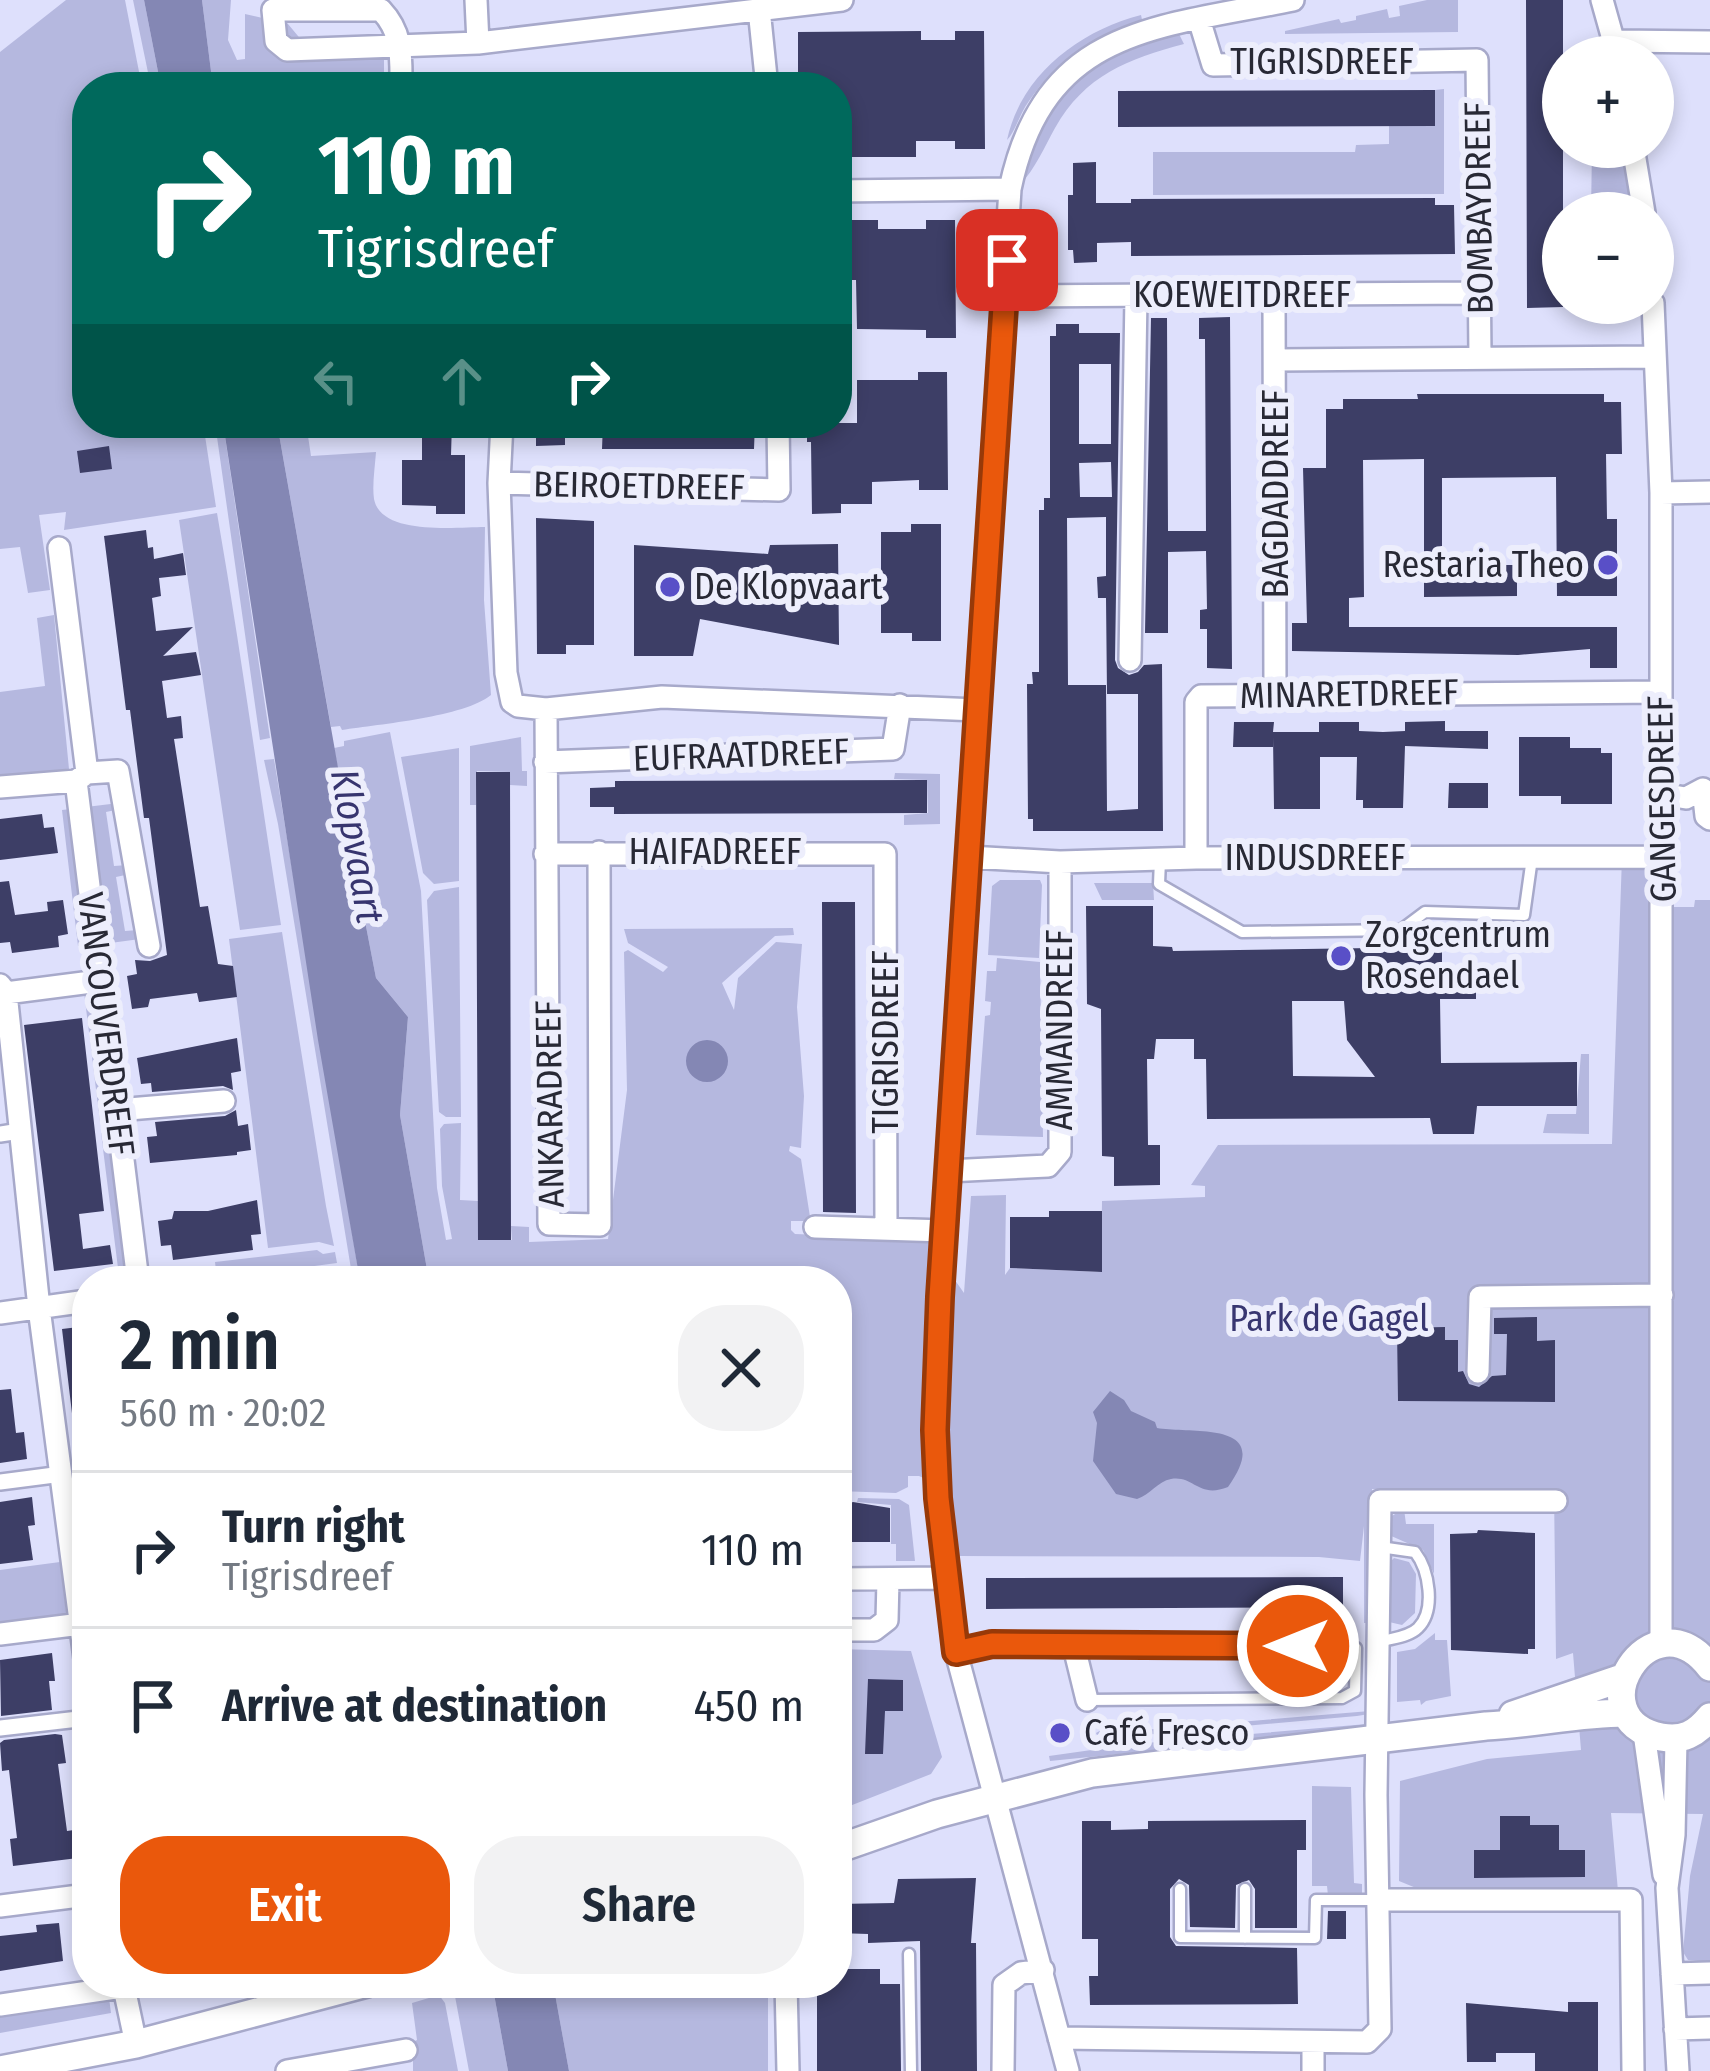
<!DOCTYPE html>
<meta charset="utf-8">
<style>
:root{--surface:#fff;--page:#f2f2f3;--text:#1f2937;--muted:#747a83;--line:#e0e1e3;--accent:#ea580c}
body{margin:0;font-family:"Fira Sans Condensed",sans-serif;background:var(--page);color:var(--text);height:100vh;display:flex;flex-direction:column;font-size:45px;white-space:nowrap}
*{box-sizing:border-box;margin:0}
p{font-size:39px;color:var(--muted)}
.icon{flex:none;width:66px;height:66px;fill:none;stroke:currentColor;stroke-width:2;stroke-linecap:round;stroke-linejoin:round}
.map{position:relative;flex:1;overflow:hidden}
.details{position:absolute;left:72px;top:1266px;width:780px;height:732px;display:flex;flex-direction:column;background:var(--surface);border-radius:48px;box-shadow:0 6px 18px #0003}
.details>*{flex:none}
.top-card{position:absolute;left:72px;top:72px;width:780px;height:366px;border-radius:48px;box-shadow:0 6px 18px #0003;background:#00695c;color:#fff;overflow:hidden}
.controls{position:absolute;left:1542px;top:36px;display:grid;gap:24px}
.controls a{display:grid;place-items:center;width:132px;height:132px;border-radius:50%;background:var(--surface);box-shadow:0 6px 18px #0003;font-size:60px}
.pin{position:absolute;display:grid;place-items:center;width:102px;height:102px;color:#fff;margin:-51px;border-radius:24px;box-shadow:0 6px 18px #0006}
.me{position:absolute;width:132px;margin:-66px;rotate:270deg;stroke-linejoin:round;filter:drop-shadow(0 0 9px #0008)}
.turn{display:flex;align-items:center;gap:42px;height:252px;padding:0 48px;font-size:54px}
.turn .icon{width:156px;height:156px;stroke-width:2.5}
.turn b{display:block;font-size:84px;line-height:102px}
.lanes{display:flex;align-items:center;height:114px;padding:0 48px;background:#0003;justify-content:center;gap:60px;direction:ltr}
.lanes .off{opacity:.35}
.round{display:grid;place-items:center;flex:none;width:126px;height:126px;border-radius:48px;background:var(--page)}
.head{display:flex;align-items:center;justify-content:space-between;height:204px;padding:0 48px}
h1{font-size:72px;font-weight:600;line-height:90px}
.action{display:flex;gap:24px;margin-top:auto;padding:24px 48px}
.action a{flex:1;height:138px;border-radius:48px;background:var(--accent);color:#fff;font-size:48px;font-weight:600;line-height:138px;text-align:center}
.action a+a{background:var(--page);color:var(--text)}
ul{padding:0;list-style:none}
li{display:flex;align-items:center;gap:36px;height:156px;padding:0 48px;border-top:3px solid var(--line)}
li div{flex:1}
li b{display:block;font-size:45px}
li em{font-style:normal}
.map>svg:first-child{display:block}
.green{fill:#b5b8df}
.water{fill:#8487b4}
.building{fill:#3d3e66;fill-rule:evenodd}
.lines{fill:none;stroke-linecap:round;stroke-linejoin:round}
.service-casing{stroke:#a7a9ca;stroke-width:15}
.pedestrian-casing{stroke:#a7a9ca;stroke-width:20}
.minor-casing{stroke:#a7a9ca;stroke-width:26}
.tertiary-casing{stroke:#a7a9ca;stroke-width:32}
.service{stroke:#fff;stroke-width:10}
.pedestrian{stroke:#fff;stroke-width:15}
.minor{stroke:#fff;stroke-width:21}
.tertiary{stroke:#fff;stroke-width:27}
.route-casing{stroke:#983908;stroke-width:30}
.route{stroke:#ea580c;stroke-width:21}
.poi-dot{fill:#594fc7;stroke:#edeefc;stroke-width:4.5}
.labels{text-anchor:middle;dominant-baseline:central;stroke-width:12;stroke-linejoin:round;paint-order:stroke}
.street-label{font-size:36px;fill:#282935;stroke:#edeefc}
.poi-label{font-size:36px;fill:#282935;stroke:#edeefc;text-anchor:start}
.park-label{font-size:36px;fill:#383671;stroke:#edeefc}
.water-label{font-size:39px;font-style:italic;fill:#37356f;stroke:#edeefc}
</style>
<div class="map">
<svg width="1710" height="2071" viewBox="0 0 1710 2071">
<rect width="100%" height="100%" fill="#dee0fc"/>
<path class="green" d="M66,0h59l17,87h-55v336h116l13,84 -152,23 2,-18 -27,3 11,75 -22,3 -8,-46 -20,2v-497z
M133,0h11l17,87h-10z
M202,0h29l-3,40 9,20 8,-1v-45l43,10 30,36 66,-1v28h-171z
M1427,0h31v32l-173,2v-3l54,-12 2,4 15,-3v-4l31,-7 2,9 11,-2 -1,-10z
M1141,15l2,9c-47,10 -87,37 -114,77 -9,12 -14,31 -22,39 14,-65 72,-109 134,-125z
M1179,34l5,10c-56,15 -99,31 -129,84 -10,18 -21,43 -34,55 27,-96 64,-124 158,-149z
M1444,89v105l-291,1v-43h202l1,-7 33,-1v-18h46v-36z
M1592,147h30l10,66h-41z
M215,423h8l47,315 -10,2z
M277,423h29l5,33 65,-4c-1,15 -4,33 -2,47 7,37 82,28 111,28l-1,73 7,95c-27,22 -111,29 -149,35l-2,-4 -9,1z
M217,513c24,137 42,275 64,412l-41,5 -61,-410z
M54,615l15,154 -69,8v-85l45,-6 -8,-68z
M390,732l31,159 16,297 9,52 6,-1 -10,-53 -2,-57 4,-5 17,-1 -1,77 18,1v39h34l-1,-14 18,1v15l79,-3 19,-149 -3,-138 4,-2 35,22 5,-5 -40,-24 -4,-14 169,-1 1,7 -19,1 -53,47 12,27 4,-32 38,-36 26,2 -5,63 7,89 -3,52 -11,-2 -1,5 12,8 9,58 -1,4h-18v9l4,4 131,5 38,54 7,-97 35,-1 -1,80 5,-7 91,4 1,-71 103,-4v-11l-14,-1 27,-40 394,-1 10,-287h39l2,50h31l1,-7h15v1062l-22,-2 -5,-8 7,-76 13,-62 -92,-1 7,78 -197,-1 -22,-9 1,-100 87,-22 94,-9 -8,-97 -17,6 -2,-169 -124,-1 -2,4 -5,-4h-20l-1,4 -14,1 -1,-5h-15v134h-8v-97l-4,35 -41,-4 -360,-1 -8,-66 -32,-14h-11v11l-12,6 -59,-2v-210h-408l-29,-166 8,-98 -32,-39 -12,-62 6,-31 -2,-53 -14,-29 -12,-13 -8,-42 10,-2v-5z
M521,737l1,34h5v15l-17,-1 -1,-13 -32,-1 -1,34h-6v-59z
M459,748v133l-25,3 -11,-11 -22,-116z
M274,759l86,522h-7l-75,-457 -14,-64z
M895,773l45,1v50l-36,1v-10l24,-2 -1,-33 -33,-1z
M119,803l1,6 -14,3 8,54 14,-1 2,9 -14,3 9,54 13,-1 2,9 -37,5 -17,-137z
M71,809l17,136 -10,1 -16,-136z
M1000,880h40l2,5 -3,73 -51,-3 4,-69z
M1094,883h59l1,17h-52z
M459,887l2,230h-15l-7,-5 -12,-212 7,-9z
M282,932l44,274 8,40 -15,-4 -51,6 -39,-309z
M997,958l43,4 3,175 -67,-2 9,-119 5,-1 1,-13 -6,-1 2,-30h9z
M84,992l11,7 15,121 -10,2z
M1581,1054h8v80l-46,-1 4,-19h29z
M111,1132l17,134 -10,2 -17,-135z
M317,1250l6,4 12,-2 2,11 -120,16 -2,-17z
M858,1498l41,1 10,6 6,56h-19v-17h-5v-39l-34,-3z
M1404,1509l2,15h28v50l-11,-24 -34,-15 1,-18z
M1394,1558l15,4 7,12 -1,39 -13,12 -13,-3v-59z
M60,1562l7,56 -67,8v-56z
M1435,1633v7h12l4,56 -25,5 -5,4 -1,-5 -23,2v-50l18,-3z
M837,1649l74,2 31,106 -11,17 -94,37z
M1370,1711l-1,3 -12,2 -258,23 -3,-6 9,-5 2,5z
M1367,1724v5l-317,32 -1,-5 85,-12z
M1312,1786l39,1 3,96 8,1v10l-34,2 -1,-10h-15z
M460,1983h32l16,88h-39l-15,-80 1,-7z
M553,1983h215v88h-199z
M439,1995l6,8 13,68h-45v-29l4,-2 -5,-37z
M104,1996l5,2 2,15 -111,20v-17z"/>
<path class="water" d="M144,0h58l11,87h-52z
M223,423h54l65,367 12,13 14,29 2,53 -6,31 12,62 32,39 -8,98 29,166h-69l-42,-241z
M686 1061a21 21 0 1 1 42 0a21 21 0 1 1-42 0Z
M1110,1391l14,9 7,11 24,11 2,6c36,6 119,-8 71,59 -30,12 -34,-12 -57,-8 -13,2 -21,16 -34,20l-21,-5 -23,-33 4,-38 -4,-11z
M492,1983h61l16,88h-61z"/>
<path class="building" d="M1526,0h37v307l-36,1z
M921,31v9h34v-9h29l1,118h-30v-8h-39v16h-79v-70h-39v-55z
M1435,90v36l-317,1v-36z
M1096,162v41h35v-4l304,-1v7h19l1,49 -324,2v-14l-34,1v19l-23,1 -1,-13h-5v-55h5v-32z
M837,220h41v9h48v-9h29l1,118h-30v-8l-69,-1 -1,-49h-19z
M1230,317l2,352 -25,-1v-39h-7v-19l7,-1 -1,-58 -38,1v81h-23l6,-315h16l1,213h38l-1,-192h-6v-21z
M1056,324h23v9h41l-5,327 3,8 11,7 9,-3 6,-7 18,-1 1,167h-130v-12h-5l-1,-135h6l-1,-12h7v-162h5v-12h6v-162h6zM1079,364h32v80h-32zM1079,463l32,-1 1,35h-32zM1106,517v59l-9,1 1,21h8l1,96h31v115l-31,2 -1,-126h-38l-1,-167z
M918,372h29l1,118h-29v-10l-47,2v22h-31v9l-29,1 -1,-72h-4v-19h50v-43h61z
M1417,394h187v8h17l1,52h-16l1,65h10v77h-60l-1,-119 -114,1v87h75v31l-93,1v-138l-61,1 1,137 -15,1v29h268v41h-27v-19l-72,6 -226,-4v-28h15l-4,-155h23v-59h17v-10h75z
M422,423h30l-1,32h14v59h-29v-8l-34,-1v-45h20z
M536,423h29v22l-29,1z
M603,423h152l-1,26h-152z
M109,446l3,23 -32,4 -3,-22z
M536,518l58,3v124h-28v9h-29z
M911,524h30v117h-29v-8h-31v-101h30z
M146,530l2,18 5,-1 1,12 29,-6 3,22 -27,3 2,18 -9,2 2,16 2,17 37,-4 -30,29 33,-4 5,23 -39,6 5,37 14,-2 2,22 -9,1 26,168 8,-1 10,58 15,2 4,31 -38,5 -2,-9 -47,6 -2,8 -16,2 -5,-33 10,-2 -2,-14 15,1 17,-6 -18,-137h-5l-14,-108h-4l-22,-174z
M838,544l1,101 -139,-26 -7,37h-59v-111l134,9 2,-9z
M1445,721v10h43v18l-83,-3 -2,62h-40v-8h-7l1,-43h-37v52h-46l-1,-72v10h-40l1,-25h40l-1,10h46v-10h40v9l24,1 22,-1v-9z
M1519,737h51v11h31v5h11v51h-51v-8h-42z
M476,772h34l1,468h-33z
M927,780v33l-313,1v-7h-24v-19l25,-1v-6z
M1449,783h39v25h-40z
M42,814l2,14 10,-1 4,26 -58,7v-41z
M9,881l6,34 33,-4 -1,-9 16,-2 5,34 -10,2 1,11 -47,6 -2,-11 -10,1v-61z
M822,902h33l1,311 -33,-1z
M1086,906h67v40l19,1 1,4 269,-4v23l66,-1v20h-32v10h-36l1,64 136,-1v44h-100l-3,28h-41l-3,-16 -223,1 -1,-60h-12v-20h-38l-2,20h-7l1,86h12v40l-46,1v-29l-12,-1 -1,-147 -14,-5zM1292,1001h52l3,39 28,37 -82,-1z
M82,1018l22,193 -25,3 4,35 27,-4 3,19 -59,7 -30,-246z
M237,1038l4,33 -10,2 2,17 -10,-4 -71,6 -1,-9 -10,1 -4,-26z
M236,1110l2,16 10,-2 3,26 -14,2v3l-87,8 -3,-26 10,-1 -2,-14 70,-6z
M257,1200l4,34 -10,1 2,15 -80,10 -2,-15 -10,1 -3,-25 14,-2 2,-8h34z
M1049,1211h53v61l-92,-4v-51h39z
M1537,1317v24l18,-1v62l-157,-1 -1,-73 48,-1v13h13v32l5,-1 6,13 10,3 13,-11 14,-1 1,-41h-13v-16z
M87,1326v120l-11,1 -14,-118z
M11,1389l5,44 8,-1 3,27 -27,4v-73z
M32,1497l3,28 -7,1 5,34 -33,4v-62z
M853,1502l37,6v34h-53v-34z
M1478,1530l57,3v116h-7v5l-77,-4 -1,-116 27,-1z
M1343,1577v30l-357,2v-31z
M52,1653l3,28h-6l3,29 -51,6 -1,-56z
M868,1679l35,1v31h-18l-2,43h-18z
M55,1734l7,1 4,28 -8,1 9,67 7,-1 4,28 -65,8 -3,-27 7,-1 -8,-68 -7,1 -2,-28 4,-3z
M1500,1816h30v9h29v25h26v27l-111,1v-28h26z
M1306,1820v30h-9v78h-42v-39l-6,-9 -13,5 -1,43 -45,-1 -1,-42 -10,-6 -9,10v48l6,9 121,2 1,56 -208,1 -1,-29h9v-37h-16v-118h29v9l37,-1v-8z
M976,1878l-5,65h5l1,128h-56l-1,-130 -52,2v-9l-31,-1v-29l57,-1 4,-24z
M1328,1911h18v28h-19z
M59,1923l4,38 -63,10v-35l37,-4 -1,-7z
M837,1969h43v15h20l1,87h-84v-87h20z
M1568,2002h30v69h-63v-18h-39v9h-29l-1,-59 102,9z"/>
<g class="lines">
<defs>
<path id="service" d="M1160,860l-1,24 83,48 159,-2 24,-18 99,3 8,-57
M1380,1642c12,-4 29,-5 38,-14 18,-18 11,-58 -3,-76l-35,-5
M1074,1647l282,1 -1,43 -13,7 -255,2
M1180,1889v48l135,1 1,-38h61
M1245,1938v-49
M909,1954l2,117"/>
<path id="pedestrian" d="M0,1134l20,-3
M0,1482l62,-8
M0,1728l87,-10"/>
<path id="minor" d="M476,0l2,43
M1602,0l16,57
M759,9l8,78
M1199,19l14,46 264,-5 3,296
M1615,41l95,1
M401,87c0,-30 2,-54 -20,-77h-108l3,31 11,9 191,-7 364,-43
M1633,147l11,66
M837,191l173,-2
M1274,295l1,398
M1005,296l475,-3
M1653,303l8,190v1151
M1277,360l378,-3
M502,423l-3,60 7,190 6,29 6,4 28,3 116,-12 315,13
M499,483l280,7 -1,-67
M1661,493l49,-1
M59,548l28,225 -11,8 62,500
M1130,660l6,-364
M546,709l3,515 51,1 -1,-373
M545,762l348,-13 7,-44
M87,773l31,-2 31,175
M0,787l76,-6
M1661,794l25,4 17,-9 3,27 4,3
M545,854h340l1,375
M969,857l91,5 136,-4 465,-1
M1196,858v-156l5,-6 459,-4
M0,985l6,8 93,-12
M6,993l33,315 48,366
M117,1110l107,-9
M948,1171l100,-5 12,-14v-290
M815,1227l130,4
M0,1313l87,-12
M1478,1372l2,-75 182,-2
M837,1579l109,-1
M837,1630h37l13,-10 1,-40
M0,1634l81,-10
M956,1652l36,-8 82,3 13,53
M1644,1733l20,142
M1676,1740l-2,95 -7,53 11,183
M1377,1900h254l2,171
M0,1906l87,-11
M1672,1974l38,-1
M123,1983l13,61
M786,1983l2,88
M0,2005l122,-18
M1675,2029l35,-1
M1059,2038l308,4 13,-13 -4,-234 4,-294h176
M1313,2042v29
M287,2071l119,-21
M1003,2071l1,-86 17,-12 22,-3
M1068,2071l-112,-419 -18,-154 -3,-68 5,-133 70,-1108c34,-162 146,-161 283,-189"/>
<path id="tertiary" d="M1710,1667c-59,-76 -137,52 -49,70 22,4 35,-3 49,-20
M1513,1715l109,-37
M837,1849l100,-35 155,-41 394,-47c47,-2 92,-13 139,-13
M0,2070l136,-26 231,-61"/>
</defs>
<use href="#service" class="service-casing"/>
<use href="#pedestrian" class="pedestrian-casing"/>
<use href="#minor" class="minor-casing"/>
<use href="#tertiary" class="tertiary-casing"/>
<use href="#service" class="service"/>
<use href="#pedestrian" class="pedestrian"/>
<use href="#minor" class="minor"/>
<use href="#tertiary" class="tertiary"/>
</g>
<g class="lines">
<defs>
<path id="route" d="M1007,260l-67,1037 -5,133 3,68 18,154 36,-8 306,2"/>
</defs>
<use href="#route" class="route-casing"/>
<use href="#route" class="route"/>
</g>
<g class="poi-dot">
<circle cx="1608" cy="565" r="12"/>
<circle cx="670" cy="587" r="12"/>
<circle cx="1341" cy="956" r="12"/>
<circle cx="1060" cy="1733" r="12"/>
</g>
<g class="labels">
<g class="street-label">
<text x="1322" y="62">TIGRISDREEF</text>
<text transform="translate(1479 208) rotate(-91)">BOMBAYDREEF</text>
<text x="1242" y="295">KOEWEITDREEF</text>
<text transform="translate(639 486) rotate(1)">BEIROETDREEF</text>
<text transform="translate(1276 494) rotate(-90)">BAGDADDREEF</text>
<text transform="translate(1349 694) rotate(-1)">MINARETDREEF</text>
<text transform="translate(741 755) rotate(-2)">EUFRAATDREEF</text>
<text transform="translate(1662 799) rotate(-91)">GANGESDREEF</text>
<text x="715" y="852">HAIFADREEF</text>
<text x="1315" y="858">INDUSDREEF</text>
<text transform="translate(106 1024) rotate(83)">VANCOUVERDREEF</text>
<text transform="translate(1060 1030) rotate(-90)">AMMANDREEF</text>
<text transform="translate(886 1042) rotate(-90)">TIGRISDREEF</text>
<text transform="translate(550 1104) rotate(-91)">ANKARADREEF</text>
</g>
<g class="poi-label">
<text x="1584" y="565" text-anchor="end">Restaria Theo</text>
<text x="694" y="587">De Klopvaart</text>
<text x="1365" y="935">Zorgcentrum<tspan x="1365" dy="41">Rosendael</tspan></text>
<text x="1084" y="1733">Café Fresco</text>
</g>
<g class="park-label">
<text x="1329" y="1319">Park de Gagel</text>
</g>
<g class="water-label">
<text transform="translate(357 846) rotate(80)">Klopvaart</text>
</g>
</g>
</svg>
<div class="controls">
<a>+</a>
<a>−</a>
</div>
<div class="pin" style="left:1007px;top:260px;background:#d93025"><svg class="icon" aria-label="arrive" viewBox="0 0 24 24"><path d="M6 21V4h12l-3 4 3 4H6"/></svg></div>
<svg class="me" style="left:1298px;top:1646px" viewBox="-20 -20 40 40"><circle r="17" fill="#ea580c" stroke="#fff" stroke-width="3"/><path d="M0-11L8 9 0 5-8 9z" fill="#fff"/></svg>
<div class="top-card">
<div class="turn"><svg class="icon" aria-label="right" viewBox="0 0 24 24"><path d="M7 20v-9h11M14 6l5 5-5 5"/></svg><div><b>110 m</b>Tigrisdreef</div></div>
<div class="lanes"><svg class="icon off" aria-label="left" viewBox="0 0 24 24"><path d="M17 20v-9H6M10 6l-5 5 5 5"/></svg><svg class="icon off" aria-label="ahead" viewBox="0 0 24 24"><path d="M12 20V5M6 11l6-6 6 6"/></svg><svg class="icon" aria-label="right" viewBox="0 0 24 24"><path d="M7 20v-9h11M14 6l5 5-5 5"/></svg></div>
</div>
<section class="details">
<div class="head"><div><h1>2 min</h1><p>560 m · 20:02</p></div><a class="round"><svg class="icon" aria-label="close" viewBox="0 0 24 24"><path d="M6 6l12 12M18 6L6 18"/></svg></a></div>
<ul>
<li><svg class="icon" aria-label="right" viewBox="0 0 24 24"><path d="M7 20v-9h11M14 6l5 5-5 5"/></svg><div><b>Turn right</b><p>Tigrisdreef</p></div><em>110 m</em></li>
<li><svg class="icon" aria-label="arrive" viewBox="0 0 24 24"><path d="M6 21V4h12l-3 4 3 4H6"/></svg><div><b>Arrive at destination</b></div><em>450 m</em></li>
</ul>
<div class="action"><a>Exit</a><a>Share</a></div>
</section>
</div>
